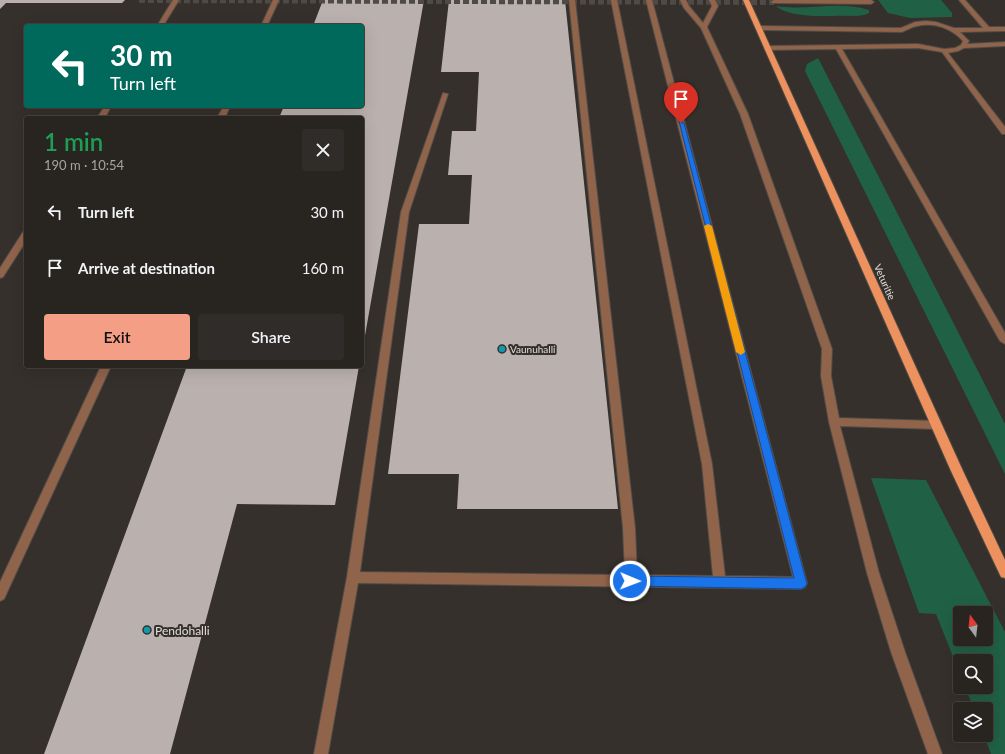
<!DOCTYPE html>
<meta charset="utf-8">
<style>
:root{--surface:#282420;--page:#302c29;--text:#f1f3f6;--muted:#a5a4a5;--line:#44413e;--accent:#f49e86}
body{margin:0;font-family:Lato,sans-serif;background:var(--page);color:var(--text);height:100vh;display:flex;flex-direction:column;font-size:15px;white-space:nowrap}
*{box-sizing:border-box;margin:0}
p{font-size:13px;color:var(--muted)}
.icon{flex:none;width:22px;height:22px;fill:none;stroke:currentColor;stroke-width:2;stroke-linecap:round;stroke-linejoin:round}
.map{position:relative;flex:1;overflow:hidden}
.details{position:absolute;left:24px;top:116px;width:340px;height:252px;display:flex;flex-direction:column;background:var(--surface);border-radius:4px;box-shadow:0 4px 16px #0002,0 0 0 1px var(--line)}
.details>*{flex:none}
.hud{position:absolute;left:24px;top:24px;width:340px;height:84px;border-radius:4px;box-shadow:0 4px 16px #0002,0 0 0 1px var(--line);background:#00695c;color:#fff;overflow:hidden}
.needle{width:26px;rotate:345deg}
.controls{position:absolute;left:953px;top:606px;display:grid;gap:8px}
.controls a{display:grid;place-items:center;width:40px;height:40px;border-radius:4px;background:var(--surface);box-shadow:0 4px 16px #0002,0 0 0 1px var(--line);font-size:20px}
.pin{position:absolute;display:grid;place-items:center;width:34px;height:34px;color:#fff;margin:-41px -17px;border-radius:50% 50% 50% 0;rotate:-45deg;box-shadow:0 0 4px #0007}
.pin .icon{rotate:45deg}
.me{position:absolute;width:44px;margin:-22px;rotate:91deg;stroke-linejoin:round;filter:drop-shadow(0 0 3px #0008)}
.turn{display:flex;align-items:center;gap:14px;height:84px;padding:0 20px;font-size:18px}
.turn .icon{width:52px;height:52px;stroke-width:2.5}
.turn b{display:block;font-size:28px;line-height:34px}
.round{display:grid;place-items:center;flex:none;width:42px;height:42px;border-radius:4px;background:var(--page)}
.headline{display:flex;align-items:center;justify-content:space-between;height:68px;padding:0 20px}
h1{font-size:24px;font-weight:600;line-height:30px;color:#1e9e55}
.cta{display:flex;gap:8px;margin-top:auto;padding:8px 20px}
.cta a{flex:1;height:46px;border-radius:4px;background:var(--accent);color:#111;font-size:16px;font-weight:600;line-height:46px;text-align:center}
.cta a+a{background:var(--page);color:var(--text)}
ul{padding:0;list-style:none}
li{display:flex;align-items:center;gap:12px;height:56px;padding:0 20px}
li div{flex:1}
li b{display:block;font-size:15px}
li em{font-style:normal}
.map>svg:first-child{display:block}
.green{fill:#206145;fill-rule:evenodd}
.building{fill:#bab1ae}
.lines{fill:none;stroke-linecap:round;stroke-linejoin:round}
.minor-tunnel{stroke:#4f4a45;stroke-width:6;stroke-dasharray:6 3;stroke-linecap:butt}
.minor-casing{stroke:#514c47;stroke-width:2}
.major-casing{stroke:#514c47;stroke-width:2}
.minor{fill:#90634b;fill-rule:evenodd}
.major{fill:#ed915f;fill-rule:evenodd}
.route{fill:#1a73e8;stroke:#114b97}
.slow{fill:#f59e0b}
.culture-dot{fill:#0f9aa8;stroke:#35302b;stroke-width:1.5}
.labels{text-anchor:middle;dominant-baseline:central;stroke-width:4;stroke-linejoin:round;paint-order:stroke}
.street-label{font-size:10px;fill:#e1ddda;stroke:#35302b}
.poi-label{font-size:10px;fill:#e1ddda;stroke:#35302b;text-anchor:start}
.near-poi-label{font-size:12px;fill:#e1ddda;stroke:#35302b;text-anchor:start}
</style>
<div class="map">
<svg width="1005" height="754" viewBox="0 0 1005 754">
<rect width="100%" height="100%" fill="#35302b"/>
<path class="green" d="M878,0h63l11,13v4l-42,1 -22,-5z
M776,6c29,5 65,-6 93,4v3l-5,2 -8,1c-21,-1 -64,4 -80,-10z
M818,58l187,366v50l-200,-403 2,-7z
M871,478l55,2 79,152v122h-14l-7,-19h2v-26h-12l-9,-22h21v-26h-26v13l-24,-60 -17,-1zM960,613h26v26h-26z"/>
<path class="building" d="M0,0h125l-3,3h-116l-6,6z
M323,0h101l-61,347 -1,-229h-83l5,-12h78v-80h-49z
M449,0h116l53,509h-161l2,-35h-71l31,-250h50l3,-49h-24l4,-44h24l3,-59h-38z
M187,366h172l-24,139 -98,-1 -67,250h-126z"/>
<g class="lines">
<path class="minor-tunnel" d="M139,0l635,2"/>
<defs>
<path id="minor" d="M173,0h6l-16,26h-6z
M273,0h6l-12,26h-6z
M569,0h6l60,528 2,47 76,1 -11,-112 -91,-464h6l95,464 13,112 68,1 -147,-577h6l155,583 -2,4 -4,2 -443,-6 -30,171h-14l33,-177 54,-365 42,-119 5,1 -39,118 -49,360 265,3 -2,-47z
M680,0h6l3,6 14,17 9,-17 -3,-6h6l3,6 -11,21 41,87 84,235 -1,27 8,42 97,3 4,1 1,3 -1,3 -4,1 -96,-3 39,147 26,79 37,102h-14l-37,-102 -24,-79 -38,-151 -8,-46 1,-27 -82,-235 -39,-86 -17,-20z
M774,0h97l3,2 -3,2 -99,-1 -1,-1z
M959,0h6l24,27h16v4l-45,1 9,9 -2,3 38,-2v4l-41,2 -6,3 -10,2 57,74v7h-3l-60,-82 -24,-4 -76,1 163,284v11l-5,-3 -164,-292 -69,1 -3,-2 3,-2 151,-2 26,5 11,-1 6,-3 2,-4c-12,-13 -29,-19 -46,-15 -6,1 -10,4 -15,6l-143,-2 -3,-2 3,-2 142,2 14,-6 11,-1 10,1 18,6h29z
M105,106h6l-6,12h-8z
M224,106h6l-5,12h-8z
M26,231v10l-23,36 -3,1v-10l23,-36z
M101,366h10l-107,233 -4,2v-19z"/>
<path id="major" d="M743,0h6l214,471 42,89v18l-4,-1 -50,-106z"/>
</defs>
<use href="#minor" class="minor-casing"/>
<use href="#major" class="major-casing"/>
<use href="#minor" class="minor"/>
<use href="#major" class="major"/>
</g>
<path class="route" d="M679,121l5,2 123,461 -2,3 -4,2 -171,-3 -3,-2 -2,-3 2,-4 3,-1 164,2z"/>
<path class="slow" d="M708,224l4,2 33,126 -4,3 -5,-3 -32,-126z"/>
<g class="culture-dot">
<circle cx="502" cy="349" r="4"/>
<circle cx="147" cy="630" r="4"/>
</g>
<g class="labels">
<g class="street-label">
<text transform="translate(885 282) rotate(66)">Veturitie</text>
</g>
<g class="poi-label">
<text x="510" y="349">Vaunuhalli</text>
</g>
<g class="near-poi-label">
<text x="155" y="630">Pendohalli</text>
</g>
</g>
</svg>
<div class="controls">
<a><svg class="needle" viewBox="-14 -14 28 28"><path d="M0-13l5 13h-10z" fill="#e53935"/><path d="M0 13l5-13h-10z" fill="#a5a4a5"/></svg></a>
<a><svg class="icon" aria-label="search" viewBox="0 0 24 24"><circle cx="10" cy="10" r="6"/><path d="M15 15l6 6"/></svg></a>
<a><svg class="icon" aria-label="layers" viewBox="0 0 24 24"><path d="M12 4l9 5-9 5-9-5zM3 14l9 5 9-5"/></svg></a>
</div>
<div class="pin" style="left:681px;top:123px;background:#d93025"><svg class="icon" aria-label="arrive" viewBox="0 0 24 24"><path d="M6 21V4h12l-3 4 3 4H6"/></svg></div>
<svg class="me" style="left:630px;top:581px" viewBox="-20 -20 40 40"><circle r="17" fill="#1a73e8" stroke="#fff" stroke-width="3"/><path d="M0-11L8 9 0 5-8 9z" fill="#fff"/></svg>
<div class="hud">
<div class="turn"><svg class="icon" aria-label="left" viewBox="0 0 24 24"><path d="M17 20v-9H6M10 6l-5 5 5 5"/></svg><div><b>30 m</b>Turn left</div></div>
</div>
<section class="details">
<div class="headline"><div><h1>1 min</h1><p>190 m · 10:54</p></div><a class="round"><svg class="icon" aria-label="close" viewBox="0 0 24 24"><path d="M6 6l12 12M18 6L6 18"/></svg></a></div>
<ul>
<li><svg class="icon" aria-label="left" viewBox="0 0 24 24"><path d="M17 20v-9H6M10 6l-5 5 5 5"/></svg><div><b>Turn left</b></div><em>30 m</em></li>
<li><svg class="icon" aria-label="arrive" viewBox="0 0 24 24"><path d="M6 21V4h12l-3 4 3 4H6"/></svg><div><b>Arrive at destination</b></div><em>160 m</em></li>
</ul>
<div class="cta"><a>Exit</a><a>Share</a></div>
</section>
</div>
